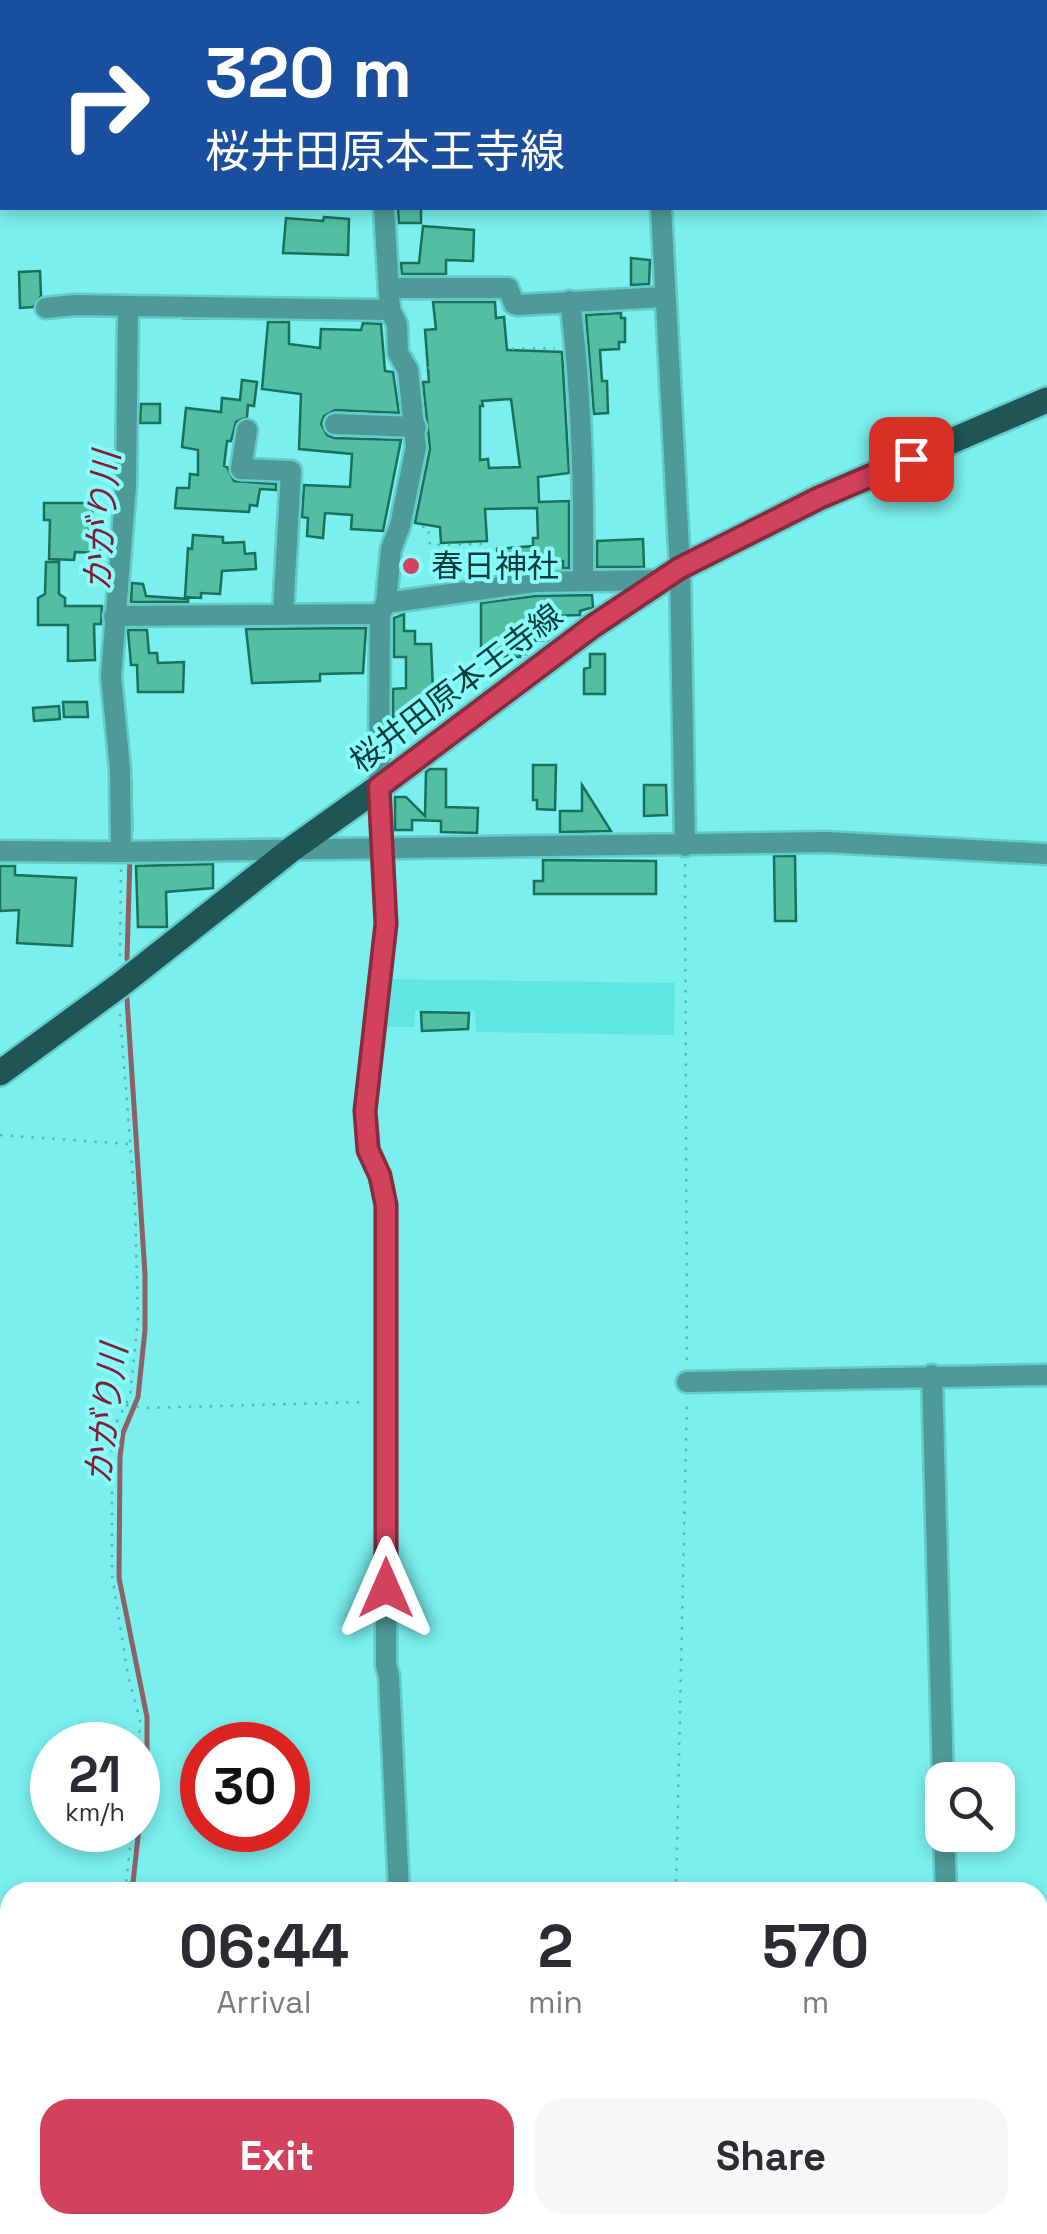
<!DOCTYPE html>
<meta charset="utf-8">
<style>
:root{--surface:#fff;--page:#f7f7f7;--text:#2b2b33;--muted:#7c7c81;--accent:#d3425d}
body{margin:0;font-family:"Space Grotesk","Noto Sans JP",sans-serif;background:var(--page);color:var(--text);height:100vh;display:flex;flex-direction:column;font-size:38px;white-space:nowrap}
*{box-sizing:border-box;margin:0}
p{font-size:32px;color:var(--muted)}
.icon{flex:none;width:55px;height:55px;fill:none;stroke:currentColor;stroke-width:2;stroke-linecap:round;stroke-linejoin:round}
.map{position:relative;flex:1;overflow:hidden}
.sheet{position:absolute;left:0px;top:1882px;width:1048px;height:352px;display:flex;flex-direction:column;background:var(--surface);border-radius:30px 30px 0 0;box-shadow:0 5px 15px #0003}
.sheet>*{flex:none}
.top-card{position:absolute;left:0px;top:0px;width:1048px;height:210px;box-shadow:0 5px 15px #0003;background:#1a4fa0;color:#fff;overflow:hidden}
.controls{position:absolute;left:925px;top:1762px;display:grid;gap:20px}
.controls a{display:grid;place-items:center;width:90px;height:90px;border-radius:20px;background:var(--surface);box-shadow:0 5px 15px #0003;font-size:50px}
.speed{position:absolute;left:30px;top:1722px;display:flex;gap:20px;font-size:50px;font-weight:700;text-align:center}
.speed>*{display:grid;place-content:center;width:130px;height:130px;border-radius:50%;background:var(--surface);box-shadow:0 5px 15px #0003;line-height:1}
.speed small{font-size:25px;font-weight:400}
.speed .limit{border:15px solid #d22;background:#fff;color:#111}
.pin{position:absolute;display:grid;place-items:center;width:85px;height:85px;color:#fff;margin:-42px;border-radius:20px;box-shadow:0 5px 15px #0006}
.me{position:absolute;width:110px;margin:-55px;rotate:0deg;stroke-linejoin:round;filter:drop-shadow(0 0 8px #0008)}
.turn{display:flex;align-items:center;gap:35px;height:210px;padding:0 40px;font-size:45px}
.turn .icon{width:130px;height:130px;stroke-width:2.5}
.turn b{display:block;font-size:70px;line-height:85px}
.eta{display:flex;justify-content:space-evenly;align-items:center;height:170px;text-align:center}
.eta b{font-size:60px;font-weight:700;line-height:70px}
.primary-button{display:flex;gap:20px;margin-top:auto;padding:20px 40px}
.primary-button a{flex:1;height:115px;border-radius:30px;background:var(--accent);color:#fff;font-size:40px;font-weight:700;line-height:115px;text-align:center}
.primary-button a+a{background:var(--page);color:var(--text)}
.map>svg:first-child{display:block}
.built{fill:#5fe5e3}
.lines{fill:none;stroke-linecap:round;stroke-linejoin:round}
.stream{stroke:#8c6167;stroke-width:5}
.building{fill:#52bea2;stroke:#19705c;stroke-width:2.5;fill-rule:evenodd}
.minor-casing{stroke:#63ccca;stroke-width:25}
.major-casing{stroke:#63ccca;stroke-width:30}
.path{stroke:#55b7b5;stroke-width:2.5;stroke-dasharray:2.5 8;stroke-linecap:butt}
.minor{stroke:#4d9a98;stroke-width:20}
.major{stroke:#1f5655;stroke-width:25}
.route-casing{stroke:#892b3c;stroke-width:25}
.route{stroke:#d3425d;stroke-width:18}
.poi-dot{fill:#d3425d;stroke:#87fcfa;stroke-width:4}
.labels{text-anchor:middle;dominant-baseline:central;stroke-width:8;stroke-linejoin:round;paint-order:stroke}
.poi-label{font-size:32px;fill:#073e3d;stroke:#87fcfa;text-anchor:start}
.street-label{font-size:32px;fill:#073e3d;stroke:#87fcfa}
.water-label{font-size:35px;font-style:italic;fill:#841c33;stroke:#87fcfa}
</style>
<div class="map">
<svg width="1047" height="2234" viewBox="0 0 1047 2234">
<rect width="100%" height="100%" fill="#7aefed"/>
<path class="built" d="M379,979l296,4 -1,52 -198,-3 -1,-21 -60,-1 -1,17h-35z"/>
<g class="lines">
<path class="stream" d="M183,317h29
M130,781l1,49
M127,959l3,-103
M127,999l18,275v56l-7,67 -15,36 -3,24 -1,121 28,139v37l-15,138
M1038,2128l9,4
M963,2225v9"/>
</g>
<path class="building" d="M398,208h23v15h-22z
M324,217l25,2 -1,36 -65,-2 3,-35 37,3z
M423,226l51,4 -1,31 -27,-1v14h-44l-1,-11h18z
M631,258l19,2 -1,24 -18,1z
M40,271l1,25 -8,11 -13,1 -1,-36z
M433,302h62l1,16 8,-1 3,33 55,2 7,121 -31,4 1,25 30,-1v67h-6v-7h-35l1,8 -29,4 -3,-24 36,-3v-8h5l-1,-30 -52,1 2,32 -46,2 -1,-16 -25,-4 15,-74 -7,-67h6l-4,-52 11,-1zM511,399l9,68 -31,1 -1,-9 -8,1v-54h3l-1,-5z
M621,313v5h4v24h-6v7l-19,1 2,31h5l1,32 -14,1 -8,-99z
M268,322h21v22l31,4 1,-19 40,1 2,-7 18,1 4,47 8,1 6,41 -64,-3 -11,6 -3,8 6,11 7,3 67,2 -18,91 -32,-2 1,-14 -27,-2 -2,25 -16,-2 1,-18 -6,-1 2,-32 46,2 2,-33 -53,-5 2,-55 -39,-5z
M242,380l15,2 -3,24 -6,-1 -1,12 -11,5 -5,19h-4l-3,25 3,1 7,14 42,3v6l-16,-1 -3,17 -7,-1 -1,7 -74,-4 2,-20h12l1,-14 8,1v-25l-16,-3 4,-39 35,4 1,-14 18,2z
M141,404h19v19h-20z
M44,503h48v24h9l-1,26 -25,-1 -1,8 -25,-1 1,-39h-6z
M193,535l30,2v6l21,-1 1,12 10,-1 1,16 -34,2 -2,23 -19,-1v5l-16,-1 3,-49 4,1z
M643,539l1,28h-47v-26z
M46,562h13v32l6,4v8h37l-1,18h-7l1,36 -27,1v-36h-30v-27l7,-4z
M132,583l11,1 3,12 42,3v3h-57z
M592,595l1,12 -13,4v4l-31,1 -1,24 -21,1v13h-7v3l-39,-2v-52l55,-7z
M404,614v17h11v13h16l3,69 -24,3 1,15 -18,1v-43l13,-1v-31h-12v-39z
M366,628l-3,45 -43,1v7l-68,2 -6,-54z
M128,630h19l2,23h8l1,10 26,-1 -1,30h-45l-1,-27h-6z
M590,654h15v40h-21v-25l6,-2z
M63,702h24l1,15h-24z
M59,706l1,13 -26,2 -1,-13z
M533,765h23l-1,45 -18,-1v-9h-4z
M430,769h16v38l32,1 -1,25 -36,-1v-11l-29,-1v10h-17v-33h11l19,19 1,-44z
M582,785l29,46 -51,1v-21h22z
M644,785h22l1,30 -23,1z
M774,856h21l1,65h-21z
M543,860l113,1v33h-122v-13h9z
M213,864v24l-47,4 1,35h-29l-2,-61z
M0,866h15v9l61,3 -4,68 -55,-3 2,-33 -19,1z
M421,1012l48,1 -1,16 -46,2z"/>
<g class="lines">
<defs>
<path id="minor" d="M386,0l1,2
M0,1l13,1
M661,2v-2
M384,208l6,102 7,14 1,29 10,17 8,77 -16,79 -9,23 -5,54 -6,11 -1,173 7,137 -21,187 4,39 11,26 6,29v460l3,11 10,216
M661,208l19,360 5,278
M389,288h119l6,16 4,1 146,-8
M570,301c12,92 14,186 13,278
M46,308l29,-3 58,1
M335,424l81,3
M247,430l-6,39 50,2 -8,143
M386,603l149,-21 127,-2
M114,616l266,-2
M0,851l121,1 705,-10 221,12
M121,852l-1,-83 -9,-93 15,-191 2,-171 5,-8 257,4
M932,1375l11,405
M687,1382l360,-7
M944,1835l2,57
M121,2225l1,9
M405,2225v9
M984,2225l2,9"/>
<path id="major" d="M0,1073l120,-88 172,-136 87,-62 214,-161 87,-58 139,-70 228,-98"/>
</defs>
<use href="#minor" class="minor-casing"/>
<use href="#major" class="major-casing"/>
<path class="path" d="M428,368l59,-5 4,-14 64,-1
M422,527h6l2,18 56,-1 -2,27
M685,864l2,497
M120,956l1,-87
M120,1014l15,190 3,115 -8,77 -18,35v144l16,101 12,44 -2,57
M0,1135l128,9
M126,1405l17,3 224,-6
M125,1892l7,-62
M676,1892l11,-493
M683,2225v9"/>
<use href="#minor" class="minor"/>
<use href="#major" class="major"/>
</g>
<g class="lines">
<defs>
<path id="route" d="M386,1588v-383l-6,-29 -12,-26 -3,-39 21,-187 -7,-137 214,-161 87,-58 139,-70 92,-39"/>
</defs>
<use href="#route" class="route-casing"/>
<use href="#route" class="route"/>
</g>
<circle class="poi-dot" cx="411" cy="566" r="10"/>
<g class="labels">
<g class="poi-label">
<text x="431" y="566">春日神社</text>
</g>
<g class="street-label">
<text transform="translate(456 688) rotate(-37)">桜井田原本王寺線</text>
</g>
<g class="water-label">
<text transform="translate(102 521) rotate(-86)">かがり川</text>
<text transform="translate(106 1414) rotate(-83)">かがり川</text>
</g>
</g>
</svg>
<div class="controls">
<a><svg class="icon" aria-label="search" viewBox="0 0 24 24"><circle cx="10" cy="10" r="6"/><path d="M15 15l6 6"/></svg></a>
</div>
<div class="speed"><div>21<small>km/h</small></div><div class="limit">30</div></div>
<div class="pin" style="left:911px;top:459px;background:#d93025"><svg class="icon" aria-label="arrive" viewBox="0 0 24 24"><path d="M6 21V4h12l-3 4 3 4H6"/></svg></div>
<svg class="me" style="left:386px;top:1588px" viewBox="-20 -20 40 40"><path d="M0-17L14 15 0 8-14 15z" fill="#d3425d" stroke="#fff" stroke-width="4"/></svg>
<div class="top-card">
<div class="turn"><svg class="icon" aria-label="right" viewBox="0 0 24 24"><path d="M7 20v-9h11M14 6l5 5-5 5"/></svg><div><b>320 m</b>桜井田原本王寺線</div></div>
</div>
<section class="sheet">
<div class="eta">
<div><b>06:44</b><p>Arrival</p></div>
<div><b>2</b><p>min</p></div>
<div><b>570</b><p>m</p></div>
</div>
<div class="primary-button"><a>Exit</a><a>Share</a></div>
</section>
</div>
